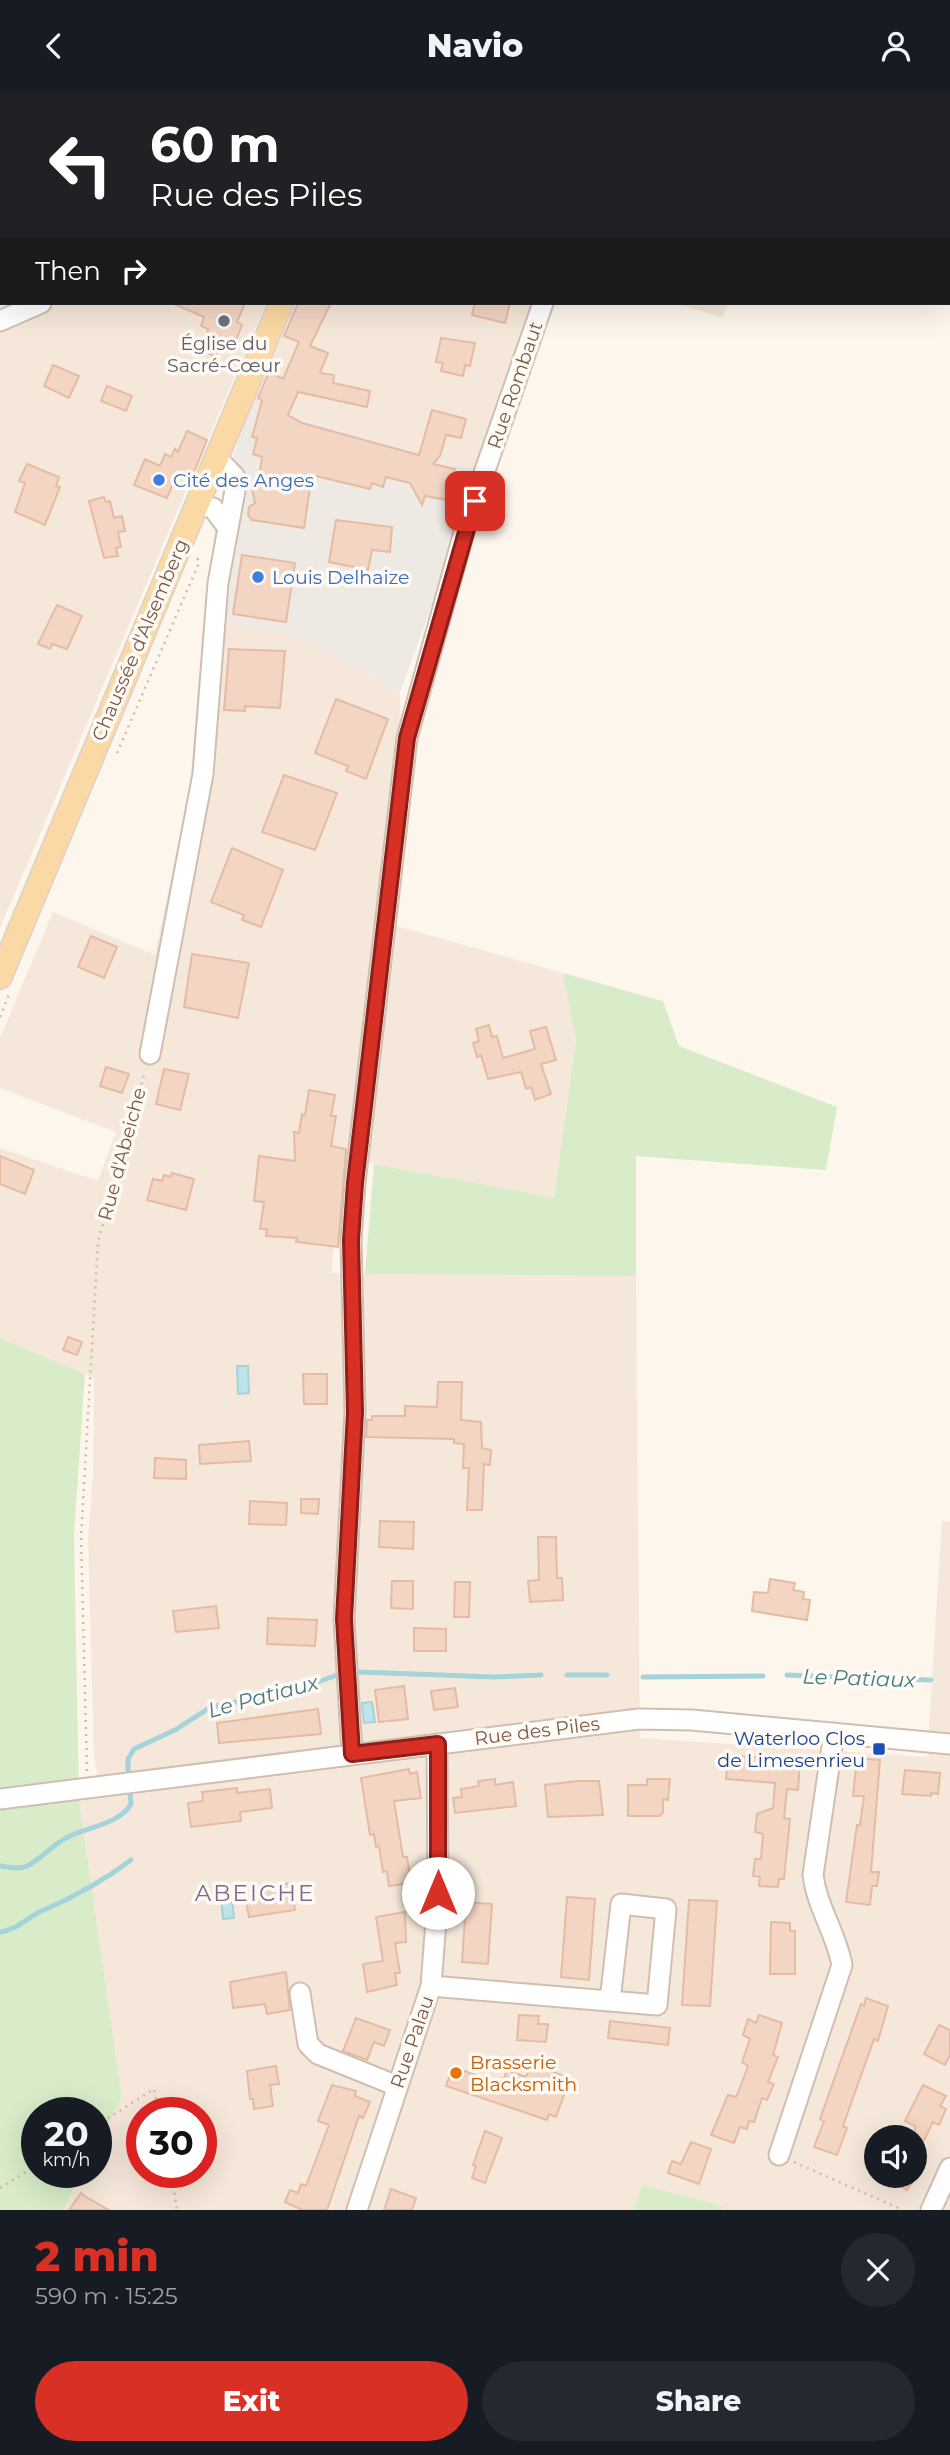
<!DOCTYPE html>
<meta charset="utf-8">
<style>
:root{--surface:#171b24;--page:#242831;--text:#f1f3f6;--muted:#9ea1a6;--accent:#d93025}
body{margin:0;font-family:Montserrat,sans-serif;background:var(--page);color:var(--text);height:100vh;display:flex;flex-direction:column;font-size:26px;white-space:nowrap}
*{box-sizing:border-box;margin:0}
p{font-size:23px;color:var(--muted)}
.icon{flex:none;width:38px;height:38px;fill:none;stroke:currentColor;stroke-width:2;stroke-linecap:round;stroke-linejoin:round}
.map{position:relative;height:2119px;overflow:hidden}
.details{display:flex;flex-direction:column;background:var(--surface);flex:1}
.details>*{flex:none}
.hud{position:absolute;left:0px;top:0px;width:950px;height:214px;box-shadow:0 7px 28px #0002;background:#202124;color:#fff;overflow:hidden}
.tools{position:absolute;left:864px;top:2034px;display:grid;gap:14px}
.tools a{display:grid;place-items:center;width:63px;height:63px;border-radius:50%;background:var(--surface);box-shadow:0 7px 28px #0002;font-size:35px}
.speed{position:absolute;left:21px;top:2006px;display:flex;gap:14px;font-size:35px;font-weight:700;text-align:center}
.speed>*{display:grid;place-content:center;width:91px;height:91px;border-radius:50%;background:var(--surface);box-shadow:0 7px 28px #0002;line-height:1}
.speed small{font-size:18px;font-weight:400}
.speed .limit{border:10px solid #d22;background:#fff;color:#111}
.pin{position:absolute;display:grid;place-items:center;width:60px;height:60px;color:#fff;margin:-30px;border-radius:14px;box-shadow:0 4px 10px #0006}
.me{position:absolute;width:77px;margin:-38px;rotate:0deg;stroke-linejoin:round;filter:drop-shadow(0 0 5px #0008)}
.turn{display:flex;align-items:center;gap:24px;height:147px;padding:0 35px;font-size:32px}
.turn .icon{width:91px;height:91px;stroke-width:2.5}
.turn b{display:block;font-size:49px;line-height:60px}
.then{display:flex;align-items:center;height:66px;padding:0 35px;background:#0003;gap:14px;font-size:26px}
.round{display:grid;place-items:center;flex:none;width:74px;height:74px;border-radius:37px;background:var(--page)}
.overview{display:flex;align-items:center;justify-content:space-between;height:119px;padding:0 35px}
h1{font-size:42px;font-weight:800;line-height:52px;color:var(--accent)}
.action{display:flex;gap:14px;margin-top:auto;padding:14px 35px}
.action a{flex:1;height:80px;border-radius:42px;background:var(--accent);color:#fff;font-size:28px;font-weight:800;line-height:80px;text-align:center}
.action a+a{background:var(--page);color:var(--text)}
header{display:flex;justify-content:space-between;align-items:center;height:91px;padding:0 35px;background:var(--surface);font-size:32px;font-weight:800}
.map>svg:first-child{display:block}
.residential{fill:#f5e8da;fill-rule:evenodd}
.industrial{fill:#efe9e4}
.green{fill:#d8ecc9}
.water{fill:#bfe3e8;stroke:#a5d3da;stroke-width:2}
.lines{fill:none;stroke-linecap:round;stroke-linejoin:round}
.stream{stroke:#a5d3da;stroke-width:5}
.building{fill:#f3d5c3;stroke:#e6bba3;stroke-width:2}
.minor-casing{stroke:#d1beb0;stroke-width:23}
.major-casing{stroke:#dad1cd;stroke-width:26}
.path{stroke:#d9b8a5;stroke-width:2.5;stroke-dasharray:2 5;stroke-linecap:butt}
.minor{stroke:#fff;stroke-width:19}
.major{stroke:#fbd9a5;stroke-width:23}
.route-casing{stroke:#8d1f18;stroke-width:18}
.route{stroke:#d93025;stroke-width:12}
.worship-dot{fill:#6b7280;stroke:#fffaf3;stroke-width:2.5}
.shop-dot{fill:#3f7fe0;stroke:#fffaf3;stroke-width:2.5}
.transit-dot{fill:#1a4fb4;stroke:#fffaf3;stroke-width:2.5}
.food-dot{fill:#e8710a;stroke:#fffaf3;stroke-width:2.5}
.labels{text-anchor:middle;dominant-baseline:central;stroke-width:7;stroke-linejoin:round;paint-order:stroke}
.worship-label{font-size:19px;fill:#5b616d;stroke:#fffaf3}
.street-label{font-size:19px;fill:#7a5c4d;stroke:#fffaf3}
.shop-label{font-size:19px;fill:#366cbe;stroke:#fffaf3;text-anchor:start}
.transit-label{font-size:19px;fill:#164399;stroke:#fffaf3;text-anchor:end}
.food-label{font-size:19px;fill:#c56008;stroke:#fffaf3;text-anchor:start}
.water-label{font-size:21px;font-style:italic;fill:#437c86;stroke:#fffaf3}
.quarter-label{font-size:23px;letter-spacing:2px;fill:#846695;stroke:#fffaf3}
</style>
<header><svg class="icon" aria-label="back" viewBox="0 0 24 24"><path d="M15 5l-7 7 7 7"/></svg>Navio<svg class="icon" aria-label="person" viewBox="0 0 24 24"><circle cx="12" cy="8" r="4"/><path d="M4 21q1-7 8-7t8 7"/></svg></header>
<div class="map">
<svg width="950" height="2119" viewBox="0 0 950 2119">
<rect width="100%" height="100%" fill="#fdf6ec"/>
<path class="residential" d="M27,0h326l-1,2z
M378,0h436l6,2h-442z
M0,78l2,134h264l-266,625z
M291,212h262l-73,169 -231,-69z
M675,212h53l-5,15z
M204,524l103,25 93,53 -3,233 166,47 13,67 -22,159 -209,-41 -14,115 305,3 4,462 287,19 15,-236 8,1v688h-887l19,-38h14v-26l26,-48 -43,-297 24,-3 -9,-38 -6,-222 5,-62 1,-98 -94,-40v-190l98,33 18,-49 -116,-44v-50l53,-126 102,43 35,-169zM142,2021h59v60h-59zM877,2046h38v38h-38z"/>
<path class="industrial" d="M249,312l231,69 -80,221 -93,-53 -103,-25 12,-96z"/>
<path class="green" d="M563,882l100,28 16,45 158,61 -11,63 -190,-14v120l-271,-2 9,-110 180,34 22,-158z
M0,1247l85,36 -11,161 5,266 43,297 -26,48v-34h-59v60h45l-19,38h-63z
M643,2094l81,22 -2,3h-89z"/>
<path class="water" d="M237,1275h11l1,27 -11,1z
M372,1611l3,20 -11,1 -2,-20z
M232,1807l2,20 -11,1 -2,-20z"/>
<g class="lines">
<path class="stream" d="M359,1581l135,5 47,-2
M567,1584h40
M787,1584l144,5
M643,1586l120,-1
M128,1679v-11l6,-10 41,-19 36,-23 82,-16 47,-17
M0,1775c9,1 18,4 27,0 12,-5 26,-22 41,-29 19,-10 52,-13 63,-33l-1,-11
M0,1841c18,-2 28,-16 44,-22 32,-14 59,-29 87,-50"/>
</g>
<path class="building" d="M172,212h73l-8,19 5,3 -9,23 -12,-5 -5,14 -12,-6 5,-12 -3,-1 2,-9 -7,-3 3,-9z
M298,212h33l-21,43 18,7 -8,20 14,2 -1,8 37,8 -3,16 -69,-15 -10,23 14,8 117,32 13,-45 34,9 -5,19 -15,-3 -6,21 -7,8 22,5 -8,31 -22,-4 -3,9 -12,-22 -24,-6 -3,10 -11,-4 -2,6 -58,-14 -8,53 -52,-8 -4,-5 1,-8 6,-4 -3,-14 6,-4 4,-28 -9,-3 4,-16 -5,-1 10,-36 -4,-3 11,-26 14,7 16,-37 -15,-6z
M475,212h35l-5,20 -33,-8z
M441,247l34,5 -5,23 -5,-1 -2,11 -22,-5 2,-8 -7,-1z
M53,274l26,11 -10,22 -25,-12z
M107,295l25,10 -6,15 -25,-10z
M187,340l20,9 -16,40 -14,-6 -10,24 -33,-13 11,-26 15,7 5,-12 6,3 4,-8 3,3z
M27,373l32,13 -3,9 4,1 -15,38 -30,-13 10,-29 -6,-2z
M104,406l2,5 4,-1 4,17 8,-2 3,15 -7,1 3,15 -5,1 2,8 -14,2 -15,-57z
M336,429l56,7 -2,25 -18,-2 -4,20 -39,-8z
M242,464l53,8 -9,59 -53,-8z
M57,514l25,11 -15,33 -15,-5 -2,5 -12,-5z
M229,558l56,2 -5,57 -35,-2v5l-21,-1z
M336,608l52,20 -22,60 -20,-8 2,-5 -33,-13z
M284,684l53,18 -22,57 -53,-18z
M232,757l51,22 -22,57 -19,-7 2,-5 -33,-13z
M91,845l26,11 -13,31 -26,-11z
M192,863l57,9 -11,55 -54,-11z
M489,934l3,12 5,-1 6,22 32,-9 -5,-18 16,-4 10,33 -15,4 10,30 -16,6 -4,-13 -5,2 -5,-17 -33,7 -7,-24 -4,2 -4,-14 6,-2 -3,-12z
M106,976l23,7 -7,19 -22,-7z
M164,978l25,5 -9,36 -24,-6z
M309,999l26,5 -4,21h5l-5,30 15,3 -8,98 -42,-5 1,-4 -31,-2 1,-7h-7l4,-27 -10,-1 5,-45 36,5 -1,-29 5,1 3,-19 3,1z
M0,1065l34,14 -9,24 -25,-10z
M172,1082l22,6 -8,31 -39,-10 6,-21 9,2 2,-6 7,2z
M68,1246l14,5 -5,13 -14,-5z
M303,1283h24v30h-23z
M438,1291h24l-1,38 20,2 1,26 9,2 -1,15 -6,-1 -2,46h-15l2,-42h-6l1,-24 -10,-1v-4l-88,-2 1,-17h5v-4h33v-10l32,1z
M249,1350l2,20 -51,3 -1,-19z
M155,1367l31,2v19l-32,-1z
M301,1408h18l-1,15 -17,-1z
M250,1410l37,2 -1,22 -37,-1z
M380,1430l34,1 -1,27 -34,-2z
M538,1446h18l1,41h5l1,22 -33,2 -2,-21 11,-1z
M770,1488l25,4 -2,7 11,2 -1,7 7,1 -3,20 -55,-9 2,-19 14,1z
M392,1490h21v28l-22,-1z
M455,1491h15l-1,35h-15z
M216,1515l3,22 -43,4 -3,-21z
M268,1527l49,2 -2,26 -48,-2z
M414,1537l32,1v22h-32z
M404,1595l4,33 -29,3 -4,-32z
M455,1597l3,19 -24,3 -3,-19z
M318,1618l3,25 -102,9 -2,-20z
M728,1664l72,6 -2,29 -11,-1 -3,29 6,1 -6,60h-5l-1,8 -19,-1 1,-9 -7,-1 2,-17h6l2,-25 -8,-2 2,-18 16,-6 2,-25 -49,-4z
M857,1667l23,2 -9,112h8l-2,14h-5l-2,19 -24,-3 11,-77h3l4,-29h-11z
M409,1678l1,5 7,-2 4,26 -27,3 9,56h4l4,26 -22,3 -2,-15 -4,1 -4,-26 -3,1 -2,-13 -4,1 -9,-57z
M905,1679l35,3 -2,21 -7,-1v3l-29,-2z
M495,1688v6l18,-3 3,24 -61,7 -2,-15 9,-1 -1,-8 18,-3 -1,-5z
M647,1688h23l-2,21 -5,-1v13l-3,4h-32v-31h19z
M578,1690h21l4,34 -55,2 -3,-32z
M237,1697v5l33,-4 2,19 -32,4 1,9 -50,6 -3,-24 15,-2 -1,-9z
M291,1792l4,27 -46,7 -5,-27z
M567,1806l28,2 -6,81 -28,-3z
M689,1809l28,1 -7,105 -28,-1z
M466,1811l26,2 -4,60 -26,-2z
M405,1821l1,30 -11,1 5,30h-5l2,12 -30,7 -4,-28 20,-3 -7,-44z
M771,1831l19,1v8h5v43h-25z
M286,1881l4,38 -23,4 -2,-10 -32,4 -3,-26z
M866,1907l22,8 -10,35 -4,-2 -31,87 4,2 -10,27 -23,-8 10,-26 -4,-2 41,-115 3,2z
M519,1924l20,1 -1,8h10l-2,18 -29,-2z
M759,1924l23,8 -9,32 5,2 -10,25 6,2 -7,16 -5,-2 -8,24 -5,-1 -2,8 -7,-2 -6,16 -23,-8 17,-40 8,2 5,-12 7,-19 -6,-4 8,-23 -7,-4 5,-16 8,4z
M356,1927l34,12 -6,16 -10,-4 -7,18 -24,-9z
M610,1930l60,7 -2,17 -60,-7z
M939,1934l11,5v25l-5,10 -21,-11z
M531,1973l39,14 -14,39 -7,-3 -2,6 -101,-34 7,-19 49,17 5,-14 19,7z
M276,1975l3,18 -9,1 3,21 -19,3 -1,-10h-3l-3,-28z
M332,1994l24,6 -1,5 15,6 -7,16 -4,-2 -32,94h-25l-17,-8 5,-12 8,3 3,-9 5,2 23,-61 -11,-4z
M923,1994l23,11 -6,10 6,3 -7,16 -6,-3 -18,36v-32l-10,-5z
M485,2040l17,7 -17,45 -13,-5 4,-12 -3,-1z
M691,2051l20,7 -12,35 -31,-11 4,-12 9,3z
M878,2084h39l-10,15z
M391,2098l25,9 -4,12h-28z
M81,2102l5,4 23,13h-40z"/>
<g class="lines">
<defs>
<path id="minor" d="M294,2v-2
M615,2l1,-2
M0,230l41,-18
M196,413l17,4 15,20
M150,963l53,-280 15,-191 18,-98 -1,-8 -19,-20
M352,1663l-8,-135 11,-207 -4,-172 4,-57 52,-445 59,-213 77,-222
M0,1708l639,-80 53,1 258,24
M431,1895c75,6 151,13 226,19l9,-96 -45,-5 -11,97
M300,1902l8,51 10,10 79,32
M779,2064l63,-190c-6,-32 -25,-58 -29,-90l21,-142
M357,2119l74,-224 7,-92 -1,-150
M931,2119l19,-42"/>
<path id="major" d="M368,2l1,-2
M0,886l281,-674"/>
</defs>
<use href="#minor" class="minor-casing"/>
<use href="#major" class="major-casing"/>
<path class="path" d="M117,662l82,-190 -2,-6
M0,926l9,-23
M87,1680l-6,-234 17,-295 47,-171
M96,2035l58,-37 5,23
M794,2071l109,48
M171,2081l6,38
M0,2097l37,-23"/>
<use href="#minor" class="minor"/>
<use href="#major" class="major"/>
</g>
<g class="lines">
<defs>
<path id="route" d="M438,1802v-149l-86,10 -8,-135 11,-207 -4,-172 4,-57 52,-445 68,-237"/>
</defs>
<use href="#route" class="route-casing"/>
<use href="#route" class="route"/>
</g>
<circle class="worship-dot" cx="224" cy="230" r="7"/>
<g class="shop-dot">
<circle cx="159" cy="389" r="7"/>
<circle cx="258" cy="486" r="7"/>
</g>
<rect class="transit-dot" x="872" y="1651" width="14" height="14" rx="3.5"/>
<circle class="food-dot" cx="456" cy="1982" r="7"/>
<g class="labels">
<g class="worship-label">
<text x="224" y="252">Église du<tspan x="224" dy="22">Sacré-Cœur</tspan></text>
</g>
<g class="street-label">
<text transform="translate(515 294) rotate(-71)">Rue Rombaut</text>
<text transform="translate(140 549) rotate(-67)">Chaussée d'Alsemberg</text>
<text transform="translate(122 1063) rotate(-75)">Rue d'Abeiche</text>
<text transform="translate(537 1640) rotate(-7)">Rue des Piles</text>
<text transform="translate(412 1951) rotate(-71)">Rue Palau</text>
</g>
<g class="shop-label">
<text x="173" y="389">Cité des Anges</text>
<text x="272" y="486">Louis Delhaize</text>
</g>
<g class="transit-label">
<text x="865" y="1647">Waterloo Clos<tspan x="865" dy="22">de Limesenrieu</tspan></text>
</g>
<g class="food-label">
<text x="470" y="1971">Brasserie<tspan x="470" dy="22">Blacksmith</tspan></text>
</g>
<g class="water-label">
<text transform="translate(859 1587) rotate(2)">Le Patiaux</text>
<text transform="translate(263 1605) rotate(-15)">Le Patiaux</text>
</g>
<g class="quarter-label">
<text x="255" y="1802">ABEICHE</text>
</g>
</g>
</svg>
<div class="tools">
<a><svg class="icon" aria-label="sound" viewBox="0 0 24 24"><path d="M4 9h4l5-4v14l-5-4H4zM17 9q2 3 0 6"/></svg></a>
</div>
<div class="speed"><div>20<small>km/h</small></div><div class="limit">30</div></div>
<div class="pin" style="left:475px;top:410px;background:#d93025"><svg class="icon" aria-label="arrive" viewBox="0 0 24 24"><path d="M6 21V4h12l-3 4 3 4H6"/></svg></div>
<svg class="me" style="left:438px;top:1802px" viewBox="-20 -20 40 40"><circle r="19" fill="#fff"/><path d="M0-13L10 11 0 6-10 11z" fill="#d93025"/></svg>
<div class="hud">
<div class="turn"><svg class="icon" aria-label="left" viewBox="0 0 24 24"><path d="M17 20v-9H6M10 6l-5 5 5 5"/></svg><div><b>60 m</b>Rue des Piles</div></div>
<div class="then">Then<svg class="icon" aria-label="right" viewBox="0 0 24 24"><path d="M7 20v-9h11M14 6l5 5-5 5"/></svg></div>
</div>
</div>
<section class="details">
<div class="overview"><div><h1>2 min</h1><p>590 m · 15:25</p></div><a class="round"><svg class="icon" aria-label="close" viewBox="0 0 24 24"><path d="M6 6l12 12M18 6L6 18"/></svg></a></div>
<div class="action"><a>Exit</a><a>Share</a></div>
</section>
